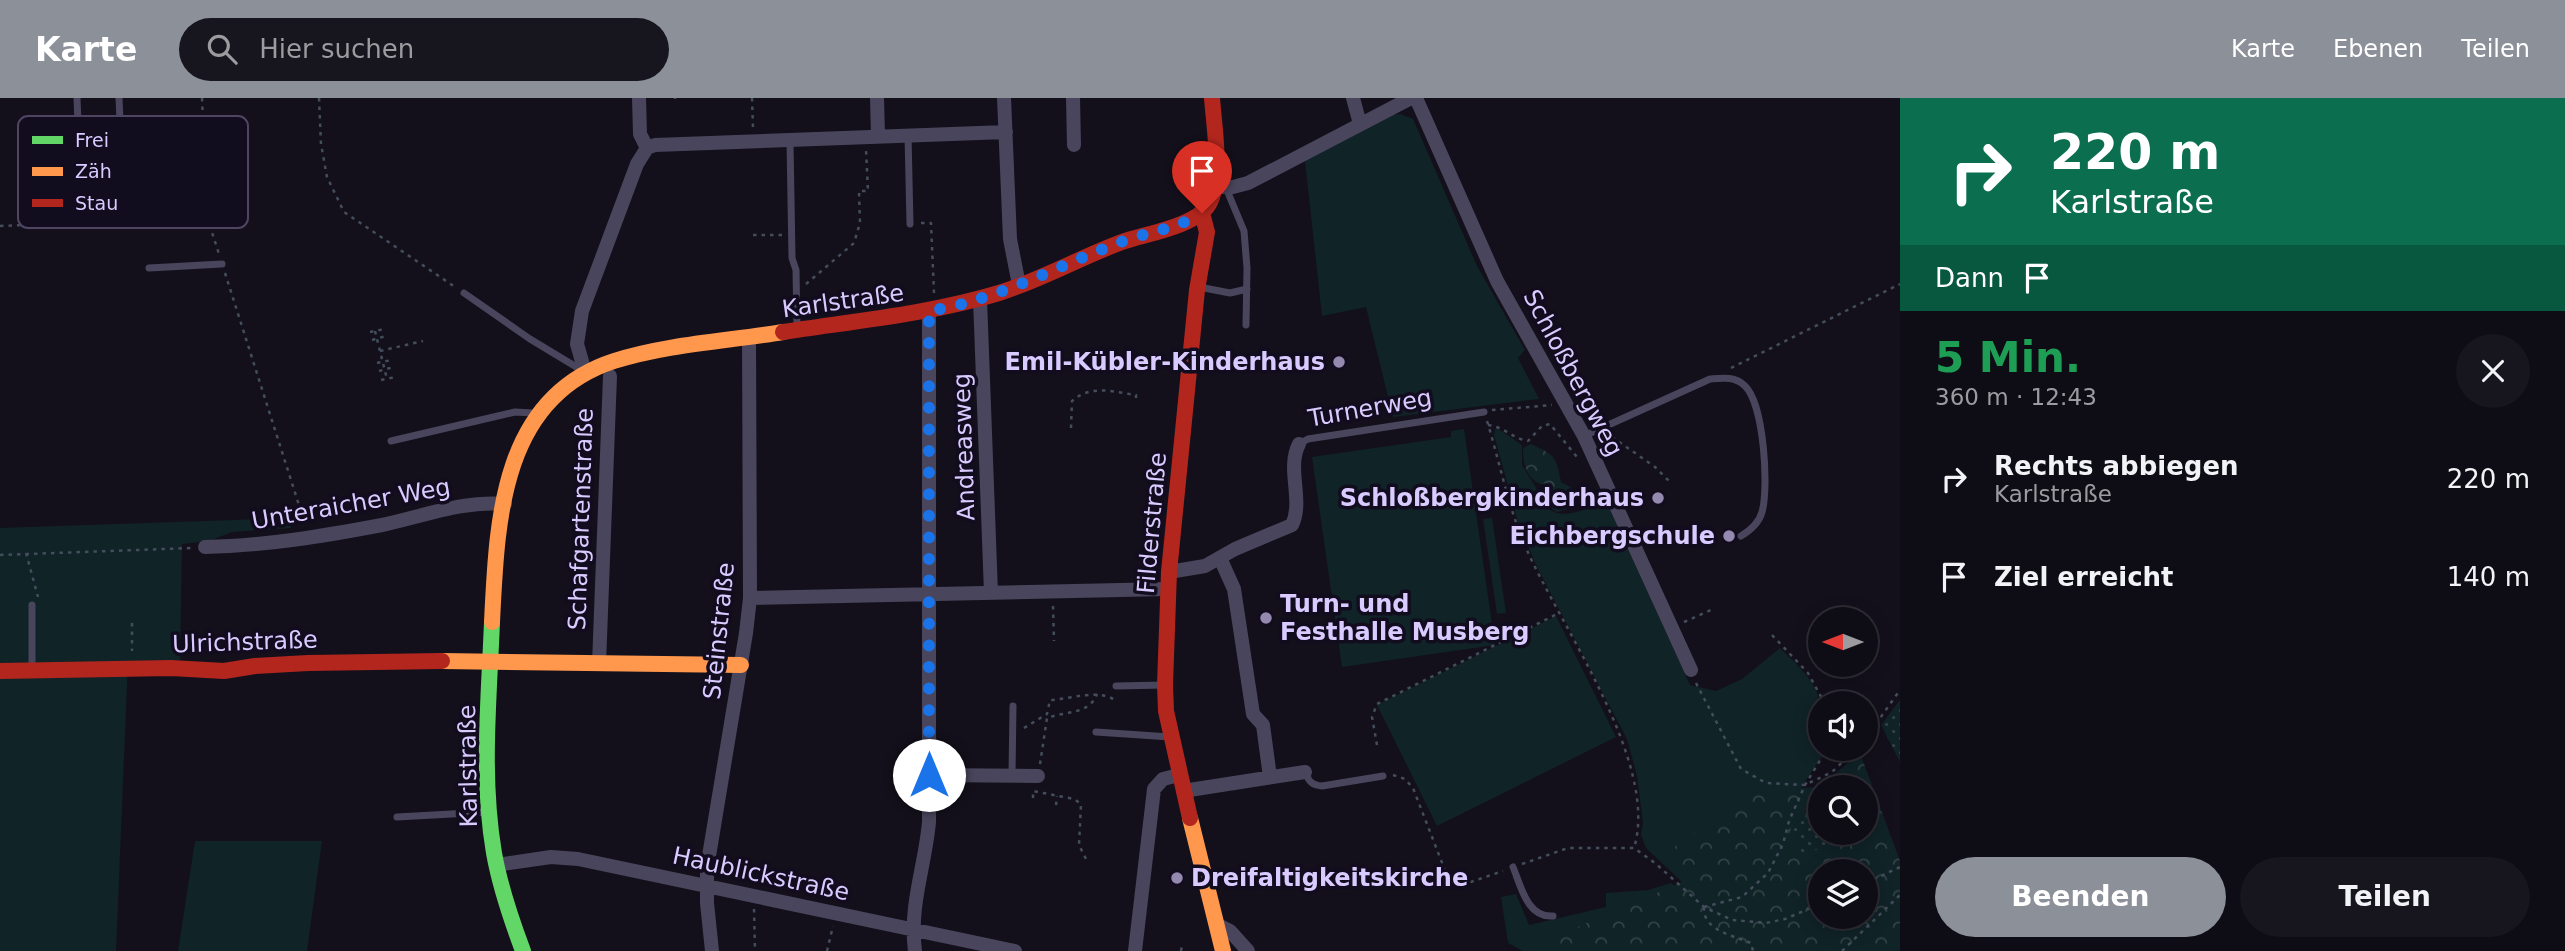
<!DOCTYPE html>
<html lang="de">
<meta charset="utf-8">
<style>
:root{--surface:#0e0c14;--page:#17151d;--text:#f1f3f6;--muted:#9b9ba0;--line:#2e2c34;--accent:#8c9099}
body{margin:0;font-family:"DejaVu Sans",sans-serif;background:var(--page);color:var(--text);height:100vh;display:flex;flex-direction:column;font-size:26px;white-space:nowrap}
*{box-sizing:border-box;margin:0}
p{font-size:23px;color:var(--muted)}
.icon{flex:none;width:38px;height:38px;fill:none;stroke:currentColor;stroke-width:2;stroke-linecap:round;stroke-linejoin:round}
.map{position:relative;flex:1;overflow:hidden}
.details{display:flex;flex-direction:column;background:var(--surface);width:665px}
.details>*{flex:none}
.hud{background:#0b6e4f;color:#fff;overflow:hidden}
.needle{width:46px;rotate:270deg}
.buttons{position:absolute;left:1808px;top:509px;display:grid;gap:14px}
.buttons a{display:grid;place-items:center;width:70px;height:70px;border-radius:50%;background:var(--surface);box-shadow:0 4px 18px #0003,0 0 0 2px var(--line);font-size:35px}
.pin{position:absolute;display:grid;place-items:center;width:60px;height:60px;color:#fff;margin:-72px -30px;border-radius:50% 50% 50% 0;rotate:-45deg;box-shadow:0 0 7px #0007}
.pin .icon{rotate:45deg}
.me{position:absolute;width:77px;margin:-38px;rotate:0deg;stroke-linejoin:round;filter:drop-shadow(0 0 5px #0008)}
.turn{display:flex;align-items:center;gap:24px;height:147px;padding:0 35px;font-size:32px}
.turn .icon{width:91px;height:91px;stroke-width:2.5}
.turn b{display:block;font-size:49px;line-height:60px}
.then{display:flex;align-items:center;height:66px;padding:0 35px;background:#0003;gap:14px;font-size:26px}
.round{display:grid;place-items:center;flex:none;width:74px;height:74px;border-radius:37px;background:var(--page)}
.summary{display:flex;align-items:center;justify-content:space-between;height:119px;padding:0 35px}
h1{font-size:42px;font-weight:700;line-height:52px;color:#1e9e55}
.action{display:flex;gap:14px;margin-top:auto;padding:14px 35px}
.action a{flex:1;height:80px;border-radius:42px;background:var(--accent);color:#fff;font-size:28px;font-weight:700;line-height:80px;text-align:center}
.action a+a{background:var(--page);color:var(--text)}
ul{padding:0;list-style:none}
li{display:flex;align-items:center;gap:21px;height:98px;padding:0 35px}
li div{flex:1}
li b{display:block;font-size:26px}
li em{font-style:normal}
header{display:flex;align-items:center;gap:42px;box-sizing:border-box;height:98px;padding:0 35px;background:var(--accent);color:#fff}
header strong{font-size:33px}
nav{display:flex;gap:38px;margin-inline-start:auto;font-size:24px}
.search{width:490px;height:63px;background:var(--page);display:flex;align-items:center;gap:18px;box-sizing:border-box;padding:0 24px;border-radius:38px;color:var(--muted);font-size:26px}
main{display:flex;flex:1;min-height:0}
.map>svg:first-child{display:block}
.grass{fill:#102327}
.park{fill:url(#park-crowns);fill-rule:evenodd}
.garden{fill:url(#garden-dots)}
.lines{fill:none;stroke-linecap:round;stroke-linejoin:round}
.path{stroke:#444d5c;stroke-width:2.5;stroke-dasharray:3.5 5;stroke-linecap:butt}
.lane{stroke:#49455c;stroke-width:7}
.street{stroke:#49455c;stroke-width:14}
.fast{stroke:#63d668;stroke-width:16}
.slow{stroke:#ff974d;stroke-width:16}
.jam{stroke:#b3261e;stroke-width:16}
.route{stroke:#1a73e8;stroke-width:12;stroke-dasharray:0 21.6}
.poi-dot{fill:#9489af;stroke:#120c1f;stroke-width:2.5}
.labels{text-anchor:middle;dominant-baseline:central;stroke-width:7;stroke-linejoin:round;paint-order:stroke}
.street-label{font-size:24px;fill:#d9caff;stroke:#120c1f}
.poi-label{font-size:24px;font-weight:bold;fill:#d9caff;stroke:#120c1f;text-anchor:end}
.key{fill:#120c1f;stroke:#4e4562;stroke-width:2}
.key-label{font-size:19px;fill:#d9caff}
</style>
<header>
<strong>Karte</strong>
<div class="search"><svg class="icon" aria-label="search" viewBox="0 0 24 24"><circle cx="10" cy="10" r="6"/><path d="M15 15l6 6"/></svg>Hier suchen</div>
<nav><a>Karte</a><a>Ebenen</a><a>Teilen</a></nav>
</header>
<main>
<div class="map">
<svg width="1900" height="853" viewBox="0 0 1900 853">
<defs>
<pattern id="park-crowns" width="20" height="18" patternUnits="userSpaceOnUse" patternTransform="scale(1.75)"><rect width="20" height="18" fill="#102327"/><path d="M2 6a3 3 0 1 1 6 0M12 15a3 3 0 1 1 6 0" fill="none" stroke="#324247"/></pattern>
<pattern id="garden-dots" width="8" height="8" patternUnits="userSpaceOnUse" patternTransform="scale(1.75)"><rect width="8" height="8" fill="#102327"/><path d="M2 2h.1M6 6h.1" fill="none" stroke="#324247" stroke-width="1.8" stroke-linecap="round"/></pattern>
</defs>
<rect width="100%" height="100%" fill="#13101b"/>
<path class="grass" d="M1400,16l13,5 64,147 48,84 -7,8 21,41 -146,18 -27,-110 -44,9 -17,-155 88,-46z
M1464,331l31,216 -153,22 -30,-210 139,-20v-6z
M1495,331l5,1 22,15v20l27,44c16,12 40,-2 57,-8l84,184 26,6 26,-12 38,-31c14,14 35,31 39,52 3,14 1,34 1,49h5l-1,5 -20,29 -16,38 -90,76 -52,-49 -5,-13 2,-12 -6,-47 -10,-37 -91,-174 -18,-43 -24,-87z
M293,420l-2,10 -59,4 -23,9 -27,3 -2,116 -52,1 -12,290h-116v-423z
M1492,420l14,95 -9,1 -14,-95z
M1556,518l60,121 -179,89 -60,-121z
M195,743h127l-15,110h-129z
M1671,785l25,22 -18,46h-155l-15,-8 -7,-46 15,-3 13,31 77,-18v-14l42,-3z"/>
<path class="park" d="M1531,346c23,11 25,11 30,38l11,6 3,12 -4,8 -14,4 -5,-3 -9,-24c-17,-5 -20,-22 -20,-37z
M1860,655l40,108v90h-360l-4,-6 146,-63 -23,-24 94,-67 66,-4zM1820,690h46v45h-46zM1820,774h46v45h-46z"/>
<path class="garden" d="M1900,602v62l-19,-37z
M1820,712v23h25l-41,24 -14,-29z"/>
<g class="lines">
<path class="path" d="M202,0l5,119 12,37
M319,0l2,46 6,33 17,35 111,75
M675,0v1
M752,0l1,30
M171,120l35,-1
M91,124l60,-3
M921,125h10l3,70
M0,128l74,-3
M753,137h29
M225,175l80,251
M806,186l48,-41 6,-20 -1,-32h9l-2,-41
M375,233l12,48
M370,234l15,-3
M372,242l14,-4
M380,253l43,-10
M377,265l15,-3
M1731,270l169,-84
M379,273l15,-4
M381,282l15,-3
M1492,312l60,-5
M1487,323c13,42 21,86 39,127 34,78 134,215 108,300
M1488,327c16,2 26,14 40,16l14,-15 8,-2 27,33
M1071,330l1,-27c19,-17 42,-9 64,-6v8
M1612,339l43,30 16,16
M26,455l12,44
M0,457l191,-7
M1053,508l1,35
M1684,524l27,-12
M132,525v28
M1772,537l36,38 17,31
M1696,585l45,86 25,14 39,2 27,-13 24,-23
M1024,630l23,-14 3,-14c23,-1 47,-12 67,1
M1866,640l34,-48
M1377,647l-5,-28 5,-13 182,-91
M1040,666l7,-46c18,-7 42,-3 50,-24
M1393,677l12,4 8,9 33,85 11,10 8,1 38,-13
M1033,700v-7l41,8 7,5 -2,41 9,18
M1056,707l1,-9
M1522,766l46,-16h66l21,15 49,44 28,13 34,3 19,-4 35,-15
M1866,785l34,-16
M1704,809l38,-10 26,-24 15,-29 6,-23 16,-36 22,-36
M1704,809c-2,23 30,29 47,36l2,8
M754,811l1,42
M827,853l6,-25
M1181,853l1,-6
M1842,853l58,-56"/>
<path class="lane" d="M77,0l5,125
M119,0l3,68 25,-1 2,31 14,22
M908,37l2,89
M790,43l2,117 4,12 1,57
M1226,90l18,43 3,37 -1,57
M149,170l73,-4
M1199,189l31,6 17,-4
M464,195l66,46 53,32
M1584,338l126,-57c12,-1 25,-3 35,7 19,18 24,102 17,126 -3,11 -11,18 -21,24
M391,343l124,-29 18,1
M1299,346l9,-5 176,-27
M32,507v62
M1116,588l48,-1
M1096,634l74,5
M1305,674c4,10 7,13 17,14l61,-10
M1012,677l1,-69
M397,719l91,-5
M1513,769c8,19 14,51 40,49"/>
<path class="street" d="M639,0l1,36 7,14
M877,0l1,38
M1004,0l6,141 9,46
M1073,0l1,47
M1353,0l7,26
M1416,0l81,183 87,155 107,234
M647,50l8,-3 351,-13
M1213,89h20l15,-4 163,-85
M980,201l11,294
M585,274l-8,-28 5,-33 55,-147 10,-16
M205,449c59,-1 119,-11 177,-22 39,-8 82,-25 123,-21
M1220,460l14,31 19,125 10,11 7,52
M1169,474l36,-6 30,-17 57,-24c12,-25 -6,-56 7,-81
M750,500l417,-9
M599,566l11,-288
M929,677l109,1
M1183,693l122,-19
M496,767l55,-8 27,2 437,92
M1216,826l14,7 18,20
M712,853l-5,-48v-35l39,-235 4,-35 -1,-260
M915,853c-6,-46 10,-84 14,-129v-511
M1135,853l19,-162 9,-10 16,-4"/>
<path class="fast" d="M492,524c-3,77 -11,155 2,231 6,34 17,66 29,98"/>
<path class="slow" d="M492,524c5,-100 8,-224 122,-261 54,-17 114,-20 169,-29
M442,563l299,4
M1190,720l33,133"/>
<path class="jam" d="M783,234c72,-11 146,-18 216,-39 42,-13 82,-36 123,-51 23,-8 75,-16 87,-38 14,-25 5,-78 3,-106
M0,573l171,-3 53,3 31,-5 53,-3 134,-2
M1190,720l-24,-107 -1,-26 4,-113 28,-282 10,-58 -5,-19"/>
</g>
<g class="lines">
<path class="route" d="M929,677v-464c69,-11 128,-45 192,-69 26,-10 58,-14 81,-29"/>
</g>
<g class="poi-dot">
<circle cx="1339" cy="264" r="7"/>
<circle cx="1658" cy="400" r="7"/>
<circle cx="1729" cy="438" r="7"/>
<circle cx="1266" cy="520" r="7"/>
<circle cx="1177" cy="780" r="7"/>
</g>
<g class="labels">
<g class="street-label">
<text transform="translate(843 203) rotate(-8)">Karlstraße</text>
<text transform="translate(1573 275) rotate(62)">Schloßbergweg</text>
<text transform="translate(1370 310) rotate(-10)">Turnerweg</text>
<text transform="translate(964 349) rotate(-92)">Andreasweg</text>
<text transform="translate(351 406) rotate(-10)">Unteraicher Weg</text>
<text transform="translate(581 421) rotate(-88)">Schafgartenstraße</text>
<text transform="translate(1152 425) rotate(-85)">Filderstraße</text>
<text transform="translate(719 533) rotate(-84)">Steinstraße</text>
<text transform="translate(245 544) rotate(-2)">Ulrichstraße</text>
<text transform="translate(468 668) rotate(-91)">Karlstraße</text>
<text transform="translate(761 776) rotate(12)">Haublickstraße</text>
</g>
<g class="poi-label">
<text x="1325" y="264">Emil-Kübler-Kinderhaus</text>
<text x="1644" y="400">Schloßbergkinderhaus</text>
<text x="1715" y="438">Eichbergschule</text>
<text x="1280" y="506" text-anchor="start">Turn- und<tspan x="1280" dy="28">Festhalle Musberg</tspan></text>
<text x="1191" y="780" text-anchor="start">Dreifaltigkeitskirche</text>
</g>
</g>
<rect x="18" y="18" width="230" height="112" rx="10" class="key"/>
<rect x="32" y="38" width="31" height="8" fill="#63d668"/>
<rect x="32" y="69" width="31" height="9" fill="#ff974d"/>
<rect x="32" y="101" width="31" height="8" fill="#b3261e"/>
<g class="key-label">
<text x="75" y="49">Frei</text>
<text x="75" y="80">Zäh</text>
<text x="75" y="112">Stau</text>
</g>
</svg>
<div class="buttons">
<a><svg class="needle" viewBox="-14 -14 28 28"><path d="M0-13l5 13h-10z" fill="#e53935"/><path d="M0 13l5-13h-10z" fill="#9b9ba0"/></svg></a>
<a><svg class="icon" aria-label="sound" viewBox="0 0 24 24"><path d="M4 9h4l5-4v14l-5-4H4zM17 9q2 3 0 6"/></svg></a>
<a><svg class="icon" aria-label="search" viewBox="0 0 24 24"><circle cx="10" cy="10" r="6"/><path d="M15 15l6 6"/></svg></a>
<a><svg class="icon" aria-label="layers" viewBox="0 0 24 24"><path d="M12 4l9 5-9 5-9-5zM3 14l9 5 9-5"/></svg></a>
</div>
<div class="pin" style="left:1202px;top:115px;background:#d93025"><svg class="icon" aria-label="arrive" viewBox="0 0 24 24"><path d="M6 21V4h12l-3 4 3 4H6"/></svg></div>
<svg class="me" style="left:929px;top:677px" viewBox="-20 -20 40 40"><circle r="19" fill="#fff"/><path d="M0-13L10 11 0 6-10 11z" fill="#1a73e8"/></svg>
</div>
<section class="details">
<div class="hud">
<div class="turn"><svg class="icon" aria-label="right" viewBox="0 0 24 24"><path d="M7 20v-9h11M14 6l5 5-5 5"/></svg><div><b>220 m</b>Karlstraße</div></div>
<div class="then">Dann<svg class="icon" aria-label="arrive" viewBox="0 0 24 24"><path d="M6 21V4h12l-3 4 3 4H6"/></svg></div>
</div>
<div class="summary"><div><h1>5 Min.</h1><p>360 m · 12:43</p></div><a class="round"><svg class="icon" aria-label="close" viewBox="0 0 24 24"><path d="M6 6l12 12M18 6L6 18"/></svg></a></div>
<ul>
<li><svg class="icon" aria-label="right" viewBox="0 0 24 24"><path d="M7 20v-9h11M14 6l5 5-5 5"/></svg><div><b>Rechts abbiegen</b><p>Karlstraße</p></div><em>220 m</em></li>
<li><svg class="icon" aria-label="arrive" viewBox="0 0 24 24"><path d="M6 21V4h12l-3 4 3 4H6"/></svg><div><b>Ziel erreicht</b></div><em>140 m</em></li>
</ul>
<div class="action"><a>Beenden</a><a>Teilen</a></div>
</section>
</main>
